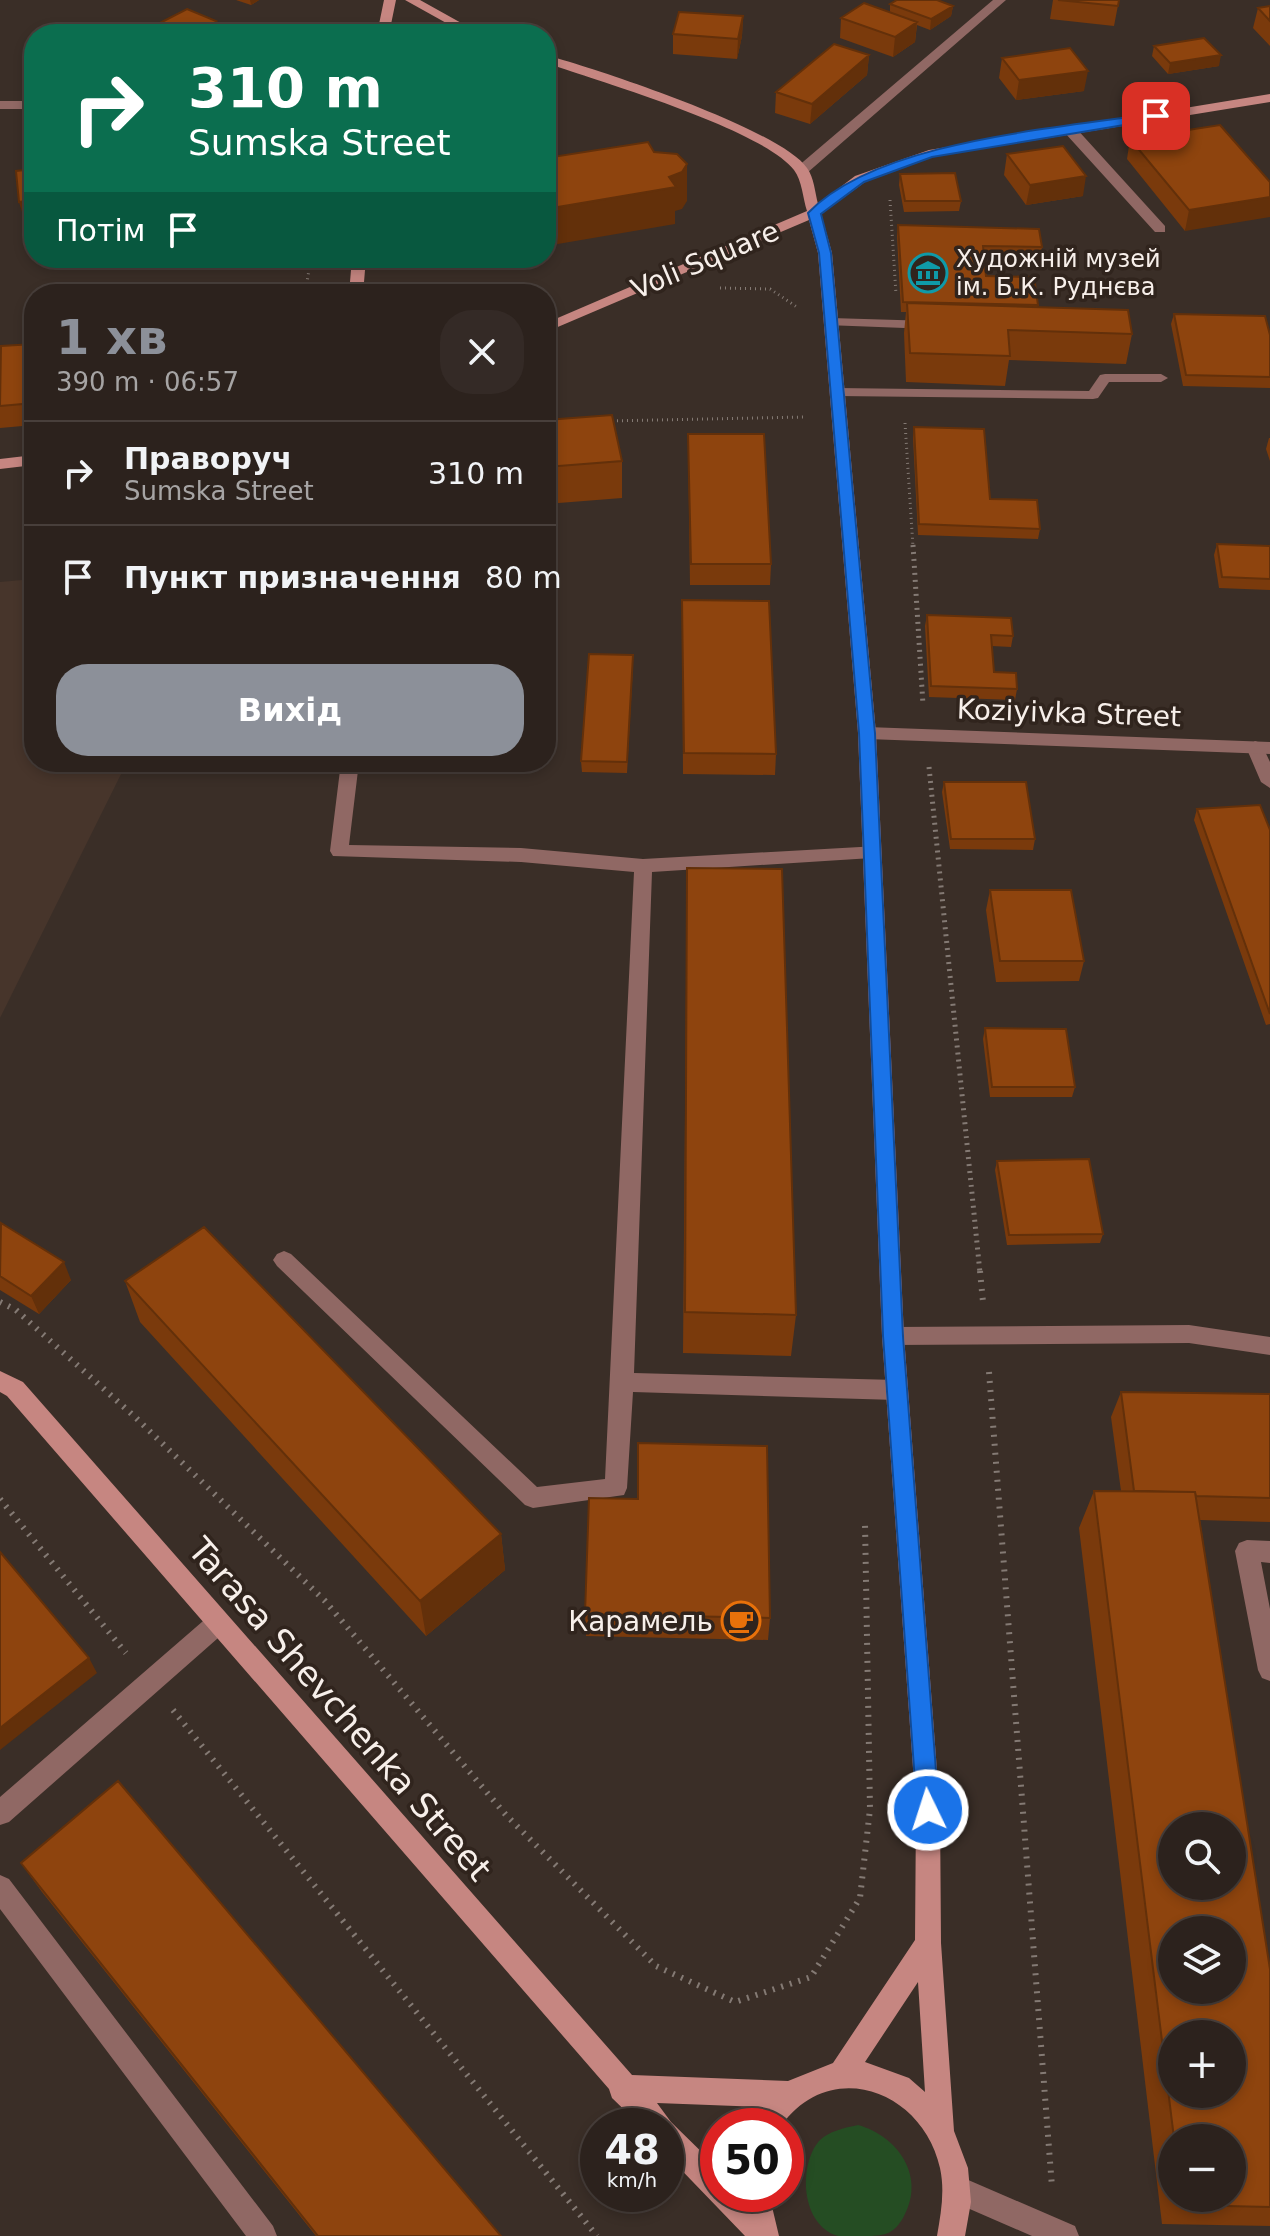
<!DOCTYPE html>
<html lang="uk">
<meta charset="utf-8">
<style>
:root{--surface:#2c221d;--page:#342a26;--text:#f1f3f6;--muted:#a6a4a4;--line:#483f3b;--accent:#8c9099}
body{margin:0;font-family:"DejaVu Sans",sans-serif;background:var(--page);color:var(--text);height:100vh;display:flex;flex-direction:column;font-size:30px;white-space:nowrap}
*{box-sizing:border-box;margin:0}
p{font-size:26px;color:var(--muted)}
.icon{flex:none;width:44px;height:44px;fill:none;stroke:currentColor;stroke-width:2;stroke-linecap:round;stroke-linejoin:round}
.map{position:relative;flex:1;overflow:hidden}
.drawer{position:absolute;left:24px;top:284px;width:532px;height:488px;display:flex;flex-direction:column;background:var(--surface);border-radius:32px;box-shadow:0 4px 12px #0003,0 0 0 2px var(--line)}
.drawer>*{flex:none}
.top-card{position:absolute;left:24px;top:24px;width:532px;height:244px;border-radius:32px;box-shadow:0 4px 12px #0003,0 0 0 2px var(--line);background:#0b6e4f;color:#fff;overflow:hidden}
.buttons{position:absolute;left:1158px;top:1812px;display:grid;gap:16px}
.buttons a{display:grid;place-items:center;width:88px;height:88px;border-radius:50%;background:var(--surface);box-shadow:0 4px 12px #0003,0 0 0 2px var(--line);font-size:40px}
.speed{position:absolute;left:580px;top:2108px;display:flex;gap:16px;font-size:40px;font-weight:700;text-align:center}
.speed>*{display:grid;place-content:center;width:104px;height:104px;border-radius:50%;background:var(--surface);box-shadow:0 4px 12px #0003,0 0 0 2px var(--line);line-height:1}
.speed small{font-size:20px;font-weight:400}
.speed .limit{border:12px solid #d22;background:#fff;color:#111}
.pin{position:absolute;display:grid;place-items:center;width:68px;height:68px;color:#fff;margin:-34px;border-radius:16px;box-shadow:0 4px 12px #0006}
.me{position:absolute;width:88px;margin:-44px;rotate:356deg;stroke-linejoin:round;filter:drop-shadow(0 0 6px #0008)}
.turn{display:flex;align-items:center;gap:28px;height:168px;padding:0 32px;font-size:36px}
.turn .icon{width:104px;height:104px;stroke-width:2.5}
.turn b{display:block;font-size:56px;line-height:68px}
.then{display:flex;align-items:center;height:76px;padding:0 32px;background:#0003;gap:16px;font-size:30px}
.round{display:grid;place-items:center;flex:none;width:84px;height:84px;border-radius:32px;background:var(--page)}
.overview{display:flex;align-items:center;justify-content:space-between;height:136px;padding:0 32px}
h1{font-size:48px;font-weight:700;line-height:60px;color:var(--accent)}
.button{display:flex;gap:16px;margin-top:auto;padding:16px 32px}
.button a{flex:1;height:92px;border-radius:32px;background:var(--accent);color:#fff;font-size:32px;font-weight:700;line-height:92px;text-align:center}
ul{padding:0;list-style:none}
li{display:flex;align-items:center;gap:24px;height:104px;padding:0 32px;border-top:2px solid var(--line)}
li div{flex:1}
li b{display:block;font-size:30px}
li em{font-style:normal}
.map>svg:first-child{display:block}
.built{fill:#47352b}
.green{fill:#254d23}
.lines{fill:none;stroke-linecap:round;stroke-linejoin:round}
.path-far2{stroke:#847a74;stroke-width:3;stroke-dasharray:1 4;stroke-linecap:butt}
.path-far1{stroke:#847a74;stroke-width:5;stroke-dasharray:2 5;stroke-linecap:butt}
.path{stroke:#847a74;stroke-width:6;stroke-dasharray:2 7;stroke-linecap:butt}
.lane{fill:#906864;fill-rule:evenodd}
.street{fill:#906864;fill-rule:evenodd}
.secondary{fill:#c68681;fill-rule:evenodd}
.wall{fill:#7a3a0c;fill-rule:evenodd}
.shaded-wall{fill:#63300a}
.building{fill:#8e440e;stroke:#63300a;stroke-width:2;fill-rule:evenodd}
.route{fill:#1a73e8;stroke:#114b97;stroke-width:2}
.labels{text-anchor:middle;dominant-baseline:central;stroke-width:7;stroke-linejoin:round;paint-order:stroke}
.far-poi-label{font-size:24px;fill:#f7efea;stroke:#30241d;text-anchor:start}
.street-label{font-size:28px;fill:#f7efea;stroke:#30241d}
.poi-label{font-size:28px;fill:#f7efea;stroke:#30241d;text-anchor:end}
.near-street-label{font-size:34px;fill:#f7efea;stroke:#30241d}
</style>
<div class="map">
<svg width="1270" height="2236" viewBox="0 0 1270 2236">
<rect width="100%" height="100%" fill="#3a2e27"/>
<path class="built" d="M33,579l-8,97h9v86h93l-127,256v-436z"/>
<path class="green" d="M858,2125c40,11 69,52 45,93 -9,15 -17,18 -35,18 -8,0 -22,0 -30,0 -37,-11 -40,-70 -19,-95 10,-10 25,-13 39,-16z"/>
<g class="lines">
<path class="path-far2" d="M890,200l6,94
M720,288l50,1 27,18
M305,294l6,-36
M607,421l198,-4
M905,423l8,124"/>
<path class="path-far1" d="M913,545l10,160
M929,767l51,506"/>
<path class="path" d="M980,1271l3,31
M0,1302l16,8 119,107 190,184 181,214 150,151 79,36 76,-25 49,-79 10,-89 -5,-286
M989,1372l63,815
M0,1499l126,154
M173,1710l424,526"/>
<path class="lane" d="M0,101h34v8h-34z
M1065,127h10l90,99v6h-10l-90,-99z
M831,318l100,3 7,4 -7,4 -105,-4 -2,-3z
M1105,374h56l7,4 -7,4h-52l-11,16 -5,1 -256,-3 -7,-4 7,-4 252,3 11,-16z
M1255,741l6,2 9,19v26l-9,-6 -15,-35z
M341,762h18l-10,83 172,3 122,11 235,-13 3,5 -3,5 -6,2 -220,14 -18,501 262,7 8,3 3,7 -3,7 -8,3 -263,-8 -6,96 -3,7 -91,13 -8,-3 -248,-239 -4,-6 4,-6 7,-3 7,3 246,233 68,-8 29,-607 -113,-10 -188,-6 -3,-5z
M1247,1540l23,1v22l-9,-1 9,47v72l-8,-3 -4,-8 -23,-119 4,-8z
M218,1612l8,3 4,8 -4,8 -217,191 -9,3v-28l210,-182z
M0,1875l9,4 264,347 4,10h-31l-246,-327z
M959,2176l116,50 4,10h-47l-83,-36 -4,-10 4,-10z"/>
<path class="street" d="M993,0h13l-199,173h-10v-6z
M867,727l403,15v12l-403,-15 -9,-6z
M1189,1325l81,12v18l-81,-12 -296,2 -8,-2 -3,-7 3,-7 8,-2z"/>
<path class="secondary" d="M384,0h12l-7,34h-12z
M405,0h15l61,34h-15z
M546,55c51,14 234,74 261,113 7,9 8,25 11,36l37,-28 74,-26 341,-56v8l-338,55 -67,25 -44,32 11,39 44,480 28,603 36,474 1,133 13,188 14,37 3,34 -6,34h-28c4,-23 8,-45 3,-68 -17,-77 -109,-112 -159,-42h-29l10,-19 -105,-4 14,19 47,46v26h51l10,42h-34l-79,-82v-28h-25l-29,-28 -3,-9 -602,-693 -7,-4v-21l23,11 609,693 156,6 45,-18 82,-123 1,-130 -34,-474 -24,-603 -40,-480 -9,-33 -263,112v-9l261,-112c-4,-12 -5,-31 -13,-41 -32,-41 -193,-88 -248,-107zM918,1982l7,110 -16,-14 -44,-16z
M352,258h14l-3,36h-14z
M34,455v10l-34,4v-10z"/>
</g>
<path class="wall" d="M236,0h23l-8,5z
M1053,0h66l-5,26 -64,-7z
M890,4l63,2 -2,10 -21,14 -13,-5 -2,17 -22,15 -53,-19 1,-20 49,-6z
M1270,6v40l-17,-18 5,-20z
M743,16l-1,20 -5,23 -64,-5v-20z
M216,21l1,10 -5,3h-59l-1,-7z
M1154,46l65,20 -51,8 -16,-18z
M869,55l-2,20 -57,49 -35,-11 1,-21z
M1002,58l82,33 -68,9 -17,-22z
M1220,125l-35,106 -58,-72 3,-20z
M1007,154l76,42 -57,9 -22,-30z
M900,174l61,27 -2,10 -55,1 -5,-27z
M898,225l144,22 -2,11 -56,-1 2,19 52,29 -1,2 95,27 -6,30 -117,-4 -4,26 -99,-4 -2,-49 2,-21h-5l-4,-76z
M1174,314l96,21v53l-87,-2 -12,-62z
M34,344v81l-34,3v-72z
M546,420l76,41v37l-76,6z
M914,427l76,72 50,30 -2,10 -120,-4 -5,-97z
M688,434l83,130 -1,21h-80z
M1269,438h1v23l-4,-12z
M1217,544l53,2v44l-51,-2 -5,-33z
M682,600l94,154 -1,21 -92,-1z
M927,615l86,21 -2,11 -19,-1 2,26 23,17 -2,11 -86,-3 -4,-71z
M633,666l-6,107 -45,-1 -1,-11z
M944,782l91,57 -2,11 -83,-1 -8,-57z
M1197,809l73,21v194l-4,1 -72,-205z
M687,868l109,447 -5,41 -108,-3z
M990,890l94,71 -5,20 -83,1 -10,-72z
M985,1028l90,59 -3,10h-82l-7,-58z
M997,1161l106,73 -3,9 -93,2 -12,-75z
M0,1224l71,56 -32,34 -39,-24z
M125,1281l376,253 4,36 -79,66 -286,-314z
M1121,1392l149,2v128l-70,-2 70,449v257l-108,-2 -83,-696 15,-37h27l-10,-74zM1172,2138h60v60h-60z
M585,1614l185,4 -2,22 -182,-4z
M21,1863l480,373h-185l-274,-344z"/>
<path class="shaded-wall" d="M250,0h9l-8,5z
M953,6l-2,10 -21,14 1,-11z
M743,16l-1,20 -5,23 1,-20z
M216,21l1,10 -5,3h-21z
M917,22l-2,20 -22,15 2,-20z
M869,55l-2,20 -57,49 2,-20z
M1221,55l-2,11 -51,8 2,-11z
M1088,71l-4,20 -68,9 3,-20z
M687,164v37l-5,8 -7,2v13l-129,22v-37l123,-32z
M1086,176l-3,20 -57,9 4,-20z
M1270,197v20l-85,14 4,-21z
M34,200v11l-12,1 -3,-10z
M64,1262l7,18 -32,34 -8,-18z
M501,1534l4,36 -79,66 -6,-35z
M89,1658l8,15 -97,77v-22z"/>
<path class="building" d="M897,0h40l16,6 -22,13 -41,-15z
M1058,0h61l-1,6z
M864,3l53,19 -22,15 -54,-19z
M1270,6v15l-12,-13z
M187,9l29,12 -25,13h-23l-16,-7z
M679,12l64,4 -5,23 -65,-5z
M1204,38l17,17 -51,8 -16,-17z
M834,44l35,11 -57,49 -36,-12z
M1070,48l18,23 -69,9 -17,-22z
M1220,125l50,57v15l-81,13 -59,-71z
M648,142l6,10 23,2 10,10 -5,8 -13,5 7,10 -130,22v-51z
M1063,146l23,30 -56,9 -23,-31z
M34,169v31l-15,2 -3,-31z
M955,173l6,28h-56l-5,-27z
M898,225l141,4 3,18 -59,-1 3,30 48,1 4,28 -135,-3z
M907,303l221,7 4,24 -124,-4 2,26 -100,-3z
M1174,314l91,2 5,19v42l-84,-2z
M34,344v59l-34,3 1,-60z
M612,415l10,46 -76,6v-47z
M914,427l70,2 6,70 47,1 3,29 -121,-5z
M688,434h76l7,130h-80z
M1217,544l53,2v33l-48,-2z
M682,600l87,1 7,153 -92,-1z
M927,615l84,3 2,18 -22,-1 3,37 22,1 1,16 -86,-3z
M589,654l44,1 -6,107 -46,-1z
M944,782h82l9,57h-84z
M1260,805l10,25v184l-73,-205z
M687,868l95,1 14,446 -111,-3z
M990,890h81l13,71h-84z
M985,1028l81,1 9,58h-83z
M1089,1159l14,75 -94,1 -12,-74z
M1,1223l63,39 -33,34 -31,-20z
M204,1227l297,307 -81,67 -295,-320z
M1121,1392l149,2v104l-74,-2 -1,-4 -61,-1z
M638,1443l129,3 3,172 -185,-4 4,-116 49,1z
M1094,1491l101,1 75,477v238l-87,-2 -1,-7h50v-60h-58zM1172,1826h60v60h-60zM1172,1930h60v60h-60zM1172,2034h60v60h-60z
M0,1552l89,106 -89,70z
M118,1781l383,455h-183l-297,-373z"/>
<path class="route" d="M1156,113l5,3 -1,3 -228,38 -68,25 -43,32 10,39 44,480 28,603 36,474 -3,8 -8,4 -8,-4 -3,-8 -34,-474 -24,-603 -40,-480 -11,-40c70,-73 249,-84 348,-100z"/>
<defs>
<symbol id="museum-ring" viewBox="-11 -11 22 22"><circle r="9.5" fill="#30241d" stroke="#0f9aa8" stroke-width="1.5"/><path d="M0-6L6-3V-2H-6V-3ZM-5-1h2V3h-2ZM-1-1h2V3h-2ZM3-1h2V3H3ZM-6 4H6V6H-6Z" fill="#0f9aa8"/></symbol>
<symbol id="cafe-ring" viewBox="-11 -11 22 22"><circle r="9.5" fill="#30241d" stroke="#e8710a" stroke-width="1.5"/><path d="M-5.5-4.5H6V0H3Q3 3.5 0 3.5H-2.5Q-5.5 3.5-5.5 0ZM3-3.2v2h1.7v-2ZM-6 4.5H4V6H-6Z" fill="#e8710a"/></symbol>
</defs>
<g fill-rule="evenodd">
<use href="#museum-ring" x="906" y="251" width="44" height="44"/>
<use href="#cafe-ring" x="719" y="1599" width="44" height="44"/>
</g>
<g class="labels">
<g class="far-poi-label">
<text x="956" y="259">Художній музей<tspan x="956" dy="28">ім. Б.К. Руднєва</tspan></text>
</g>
<g class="street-label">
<text transform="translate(705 260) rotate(-23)">Voli Square</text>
<text transform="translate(1069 713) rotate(2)">Koziyivka Street</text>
</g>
<g class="poi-label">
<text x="713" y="1621">Карамель</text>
</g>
<g class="near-street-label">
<text transform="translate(340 1709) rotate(49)">Tarasa Shevchenka Street</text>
</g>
</g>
</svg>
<div class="buttons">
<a><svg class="icon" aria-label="search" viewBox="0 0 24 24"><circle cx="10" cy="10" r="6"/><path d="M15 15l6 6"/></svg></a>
<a><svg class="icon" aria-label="layers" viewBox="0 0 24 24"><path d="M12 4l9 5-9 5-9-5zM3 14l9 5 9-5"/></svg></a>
<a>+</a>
<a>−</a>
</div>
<div class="speed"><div>48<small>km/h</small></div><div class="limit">50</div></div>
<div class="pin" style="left:1156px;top:116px;background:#d93025"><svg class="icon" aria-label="arrive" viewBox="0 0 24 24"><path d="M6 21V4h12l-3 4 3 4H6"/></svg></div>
<svg class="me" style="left:928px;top:1810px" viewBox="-20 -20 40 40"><circle r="17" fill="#1a73e8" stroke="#fff" stroke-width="3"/><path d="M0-11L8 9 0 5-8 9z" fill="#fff"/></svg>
<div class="top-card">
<div class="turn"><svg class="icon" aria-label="right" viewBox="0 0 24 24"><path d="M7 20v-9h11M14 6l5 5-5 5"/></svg><div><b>310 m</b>Sumska Street</div></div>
<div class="then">Потім<svg class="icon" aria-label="arrive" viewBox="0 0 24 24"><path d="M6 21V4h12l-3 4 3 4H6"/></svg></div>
</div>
<section class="drawer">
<div class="overview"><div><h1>1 хв</h1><p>390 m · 06:57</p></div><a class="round"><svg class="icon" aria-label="close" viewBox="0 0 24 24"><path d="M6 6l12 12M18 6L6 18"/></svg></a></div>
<ul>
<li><svg class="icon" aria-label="right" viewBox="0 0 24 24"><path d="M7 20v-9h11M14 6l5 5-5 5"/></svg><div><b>Праворуч</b><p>Sumska Street</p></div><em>310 m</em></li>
<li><svg class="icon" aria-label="arrive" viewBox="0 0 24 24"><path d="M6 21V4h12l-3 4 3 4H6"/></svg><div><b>Пункт призначення</b></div><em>80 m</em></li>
</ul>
<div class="button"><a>Вихід</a></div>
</section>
</div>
